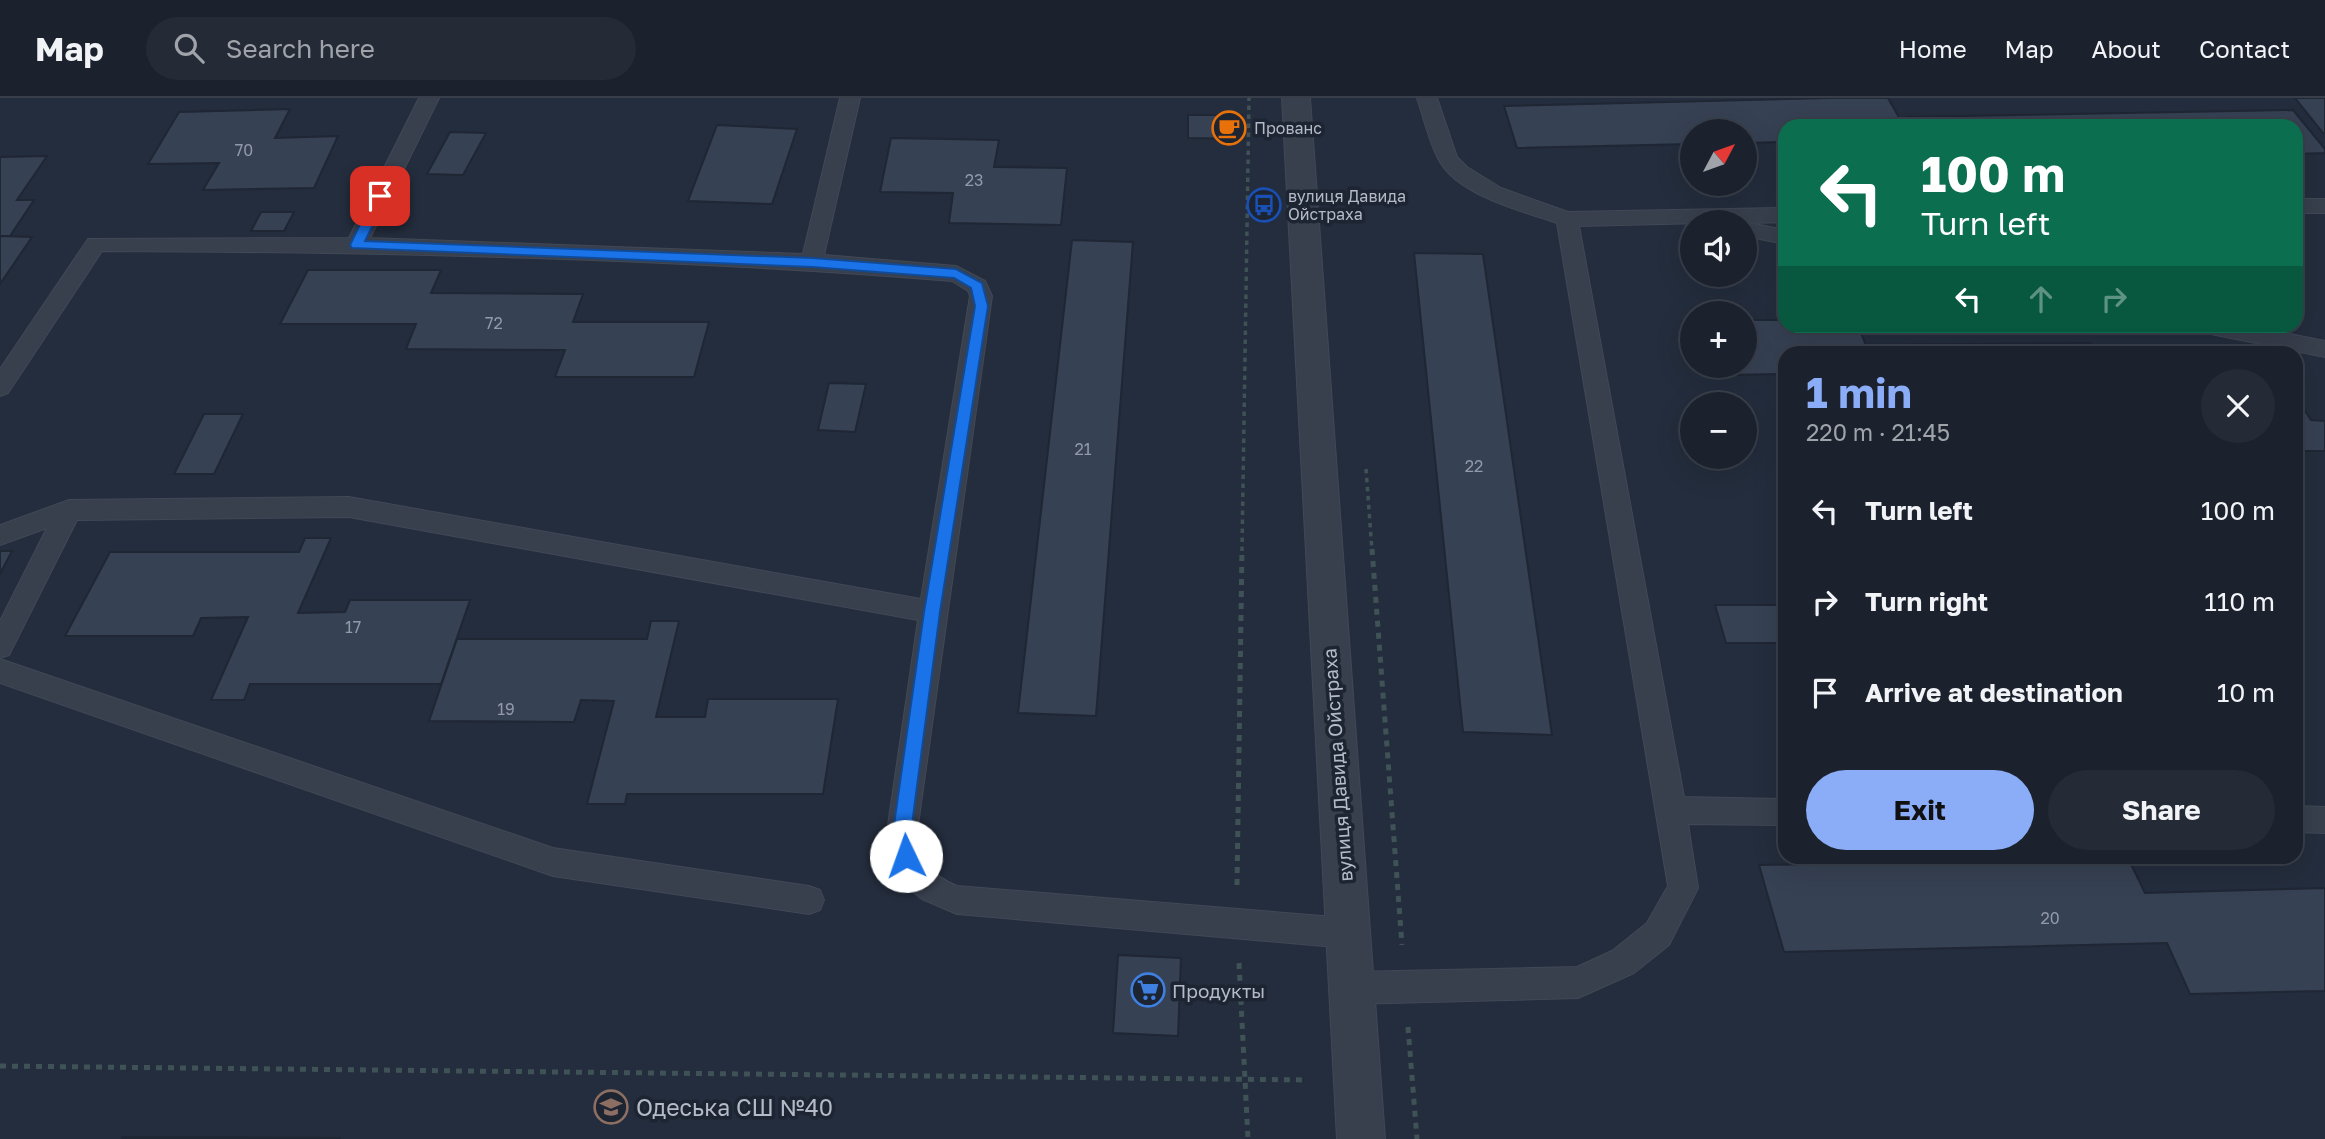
<!DOCTYPE html>
<meta charset="utf-8">
<style>
:root{--surface:#1b222e;--page:#242a36;--text:#f1f3f6;--muted:#a0a4aa;--line:#393f4a;--accent:#8badf7}
body{margin:0;font-family:"Golos Text",sans-serif;background:var(--page);color:var(--text);height:100vh;display:flex;flex-direction:column;font-size:26px;white-space:nowrap}
*{box-sizing:border-box;margin:0}
p{font-size:23px;color:var(--muted)}
.icon{flex:none;width:38px;height:38px;fill:none;stroke:currentColor;stroke-width:2;stroke-linecap:round;stroke-linejoin:round}
.map{position:relative;flex:1;overflow:hidden}
.sheet{position:absolute;left:1778px;top:248px;width:525px;height:518px;display:flex;flex-direction:column;background:var(--surface);border-radius:21px;box-shadow:0 7px 28px #0002,0 0 0 2px var(--line)}
.sheet>*{flex:none}
.guide{position:absolute;left:1778px;top:21px;width:525px;height:214px;border-radius:21px;box-shadow:0 7px 28px #0002,0 0 0 2px var(--line);background:#0b6e4f;color:#fff;overflow:hidden}
.needle{width:46px;rotate:49deg}
.tools{position:absolute;left:1680px;top:21px;display:grid;gap:14px}
.tools a{display:grid;place-items:center;width:77px;height:77px;border-radius:50%;background:var(--surface);box-shadow:0 7px 28px #0002,0 0 0 2px var(--line);font-size:35px}
.pin{position:absolute;display:grid;place-items:center;width:60px;height:60px;color:#fff;margin:-30px;border-radius:14px;box-shadow:0 4px 10px #0006}
.me{position:absolute;width:77px;margin:-38px;rotate:357deg;stroke-linejoin:round;filter:drop-shadow(0 0 5px #0008)}
.turn{display:flex;align-items:center;gap:24px;height:147px;padding:0 28px;font-size:32px}
.turn .icon{width:91px;height:91px;stroke-width:2.5}
.turn b{display:block;font-size:49px;line-height:60px}
.lanes{display:flex;align-items:center;height:66px;padding:0 28px;background:#0003;justify-content:center;gap:35px;direction:ltr}
.lanes .off{opacity:.35}
.round{display:grid;place-items:center;flex:none;width:74px;height:74px;border-radius:37px;background:var(--page)}
.head{display:flex;align-items:center;justify-content:space-between;height:119px;padding:0 28px}
h1{font-size:42px;font-weight:700;line-height:52px;color:var(--accent)}
.cta{display:flex;gap:14px;margin-top:auto;padding:14px 28px}
.cta a{flex:1;height:80px;border-radius:42px;background:var(--accent);color:#111;font-size:28px;font-weight:700;line-height:80px;text-align:center}
.cta a+a{background:var(--page);color:var(--text)}
ul{padding:0;list-style:none}
li{display:flex;align-items:center;gap:21px;height:91px;padding:0 28px}
li div{flex:1}
li b{display:block;font-size:26px}
li em{font-style:normal}
header{display:flex;align-items:center;gap:42px;box-sizing:border-box;height:98px;padding:0 35px;background:var(--surface);border-bottom:2px solid var(--line)}
header strong{font-size:33px}
nav{display:flex;gap:38px;margin-inline-start:auto;font-size:24px}
.search{width:490px;height:63px;background:var(--page);display:flex;align-items:center;gap:18px;box-sizing:border-box;padding:0 24px;border-radius:38px;color:var(--muted);font-size:26px}
.map>svg:first-child{display:block}
.building{fill:#364153;stroke:#1f2634;stroke-width:2}
.lines{fill:none;stroke-linecap:round;stroke-linejoin:round}
.lane-casing{stroke:#414856;stroke-width:2}
.street-casing{stroke:#414856;stroke-width:2}
.path-far1{stroke:#3f5356;stroke-width:3.5;stroke-dasharray:4.5 4.5;stroke-linecap:butt}
.path{stroke:#3f5356;stroke-width:5;stroke-dasharray:6 6;stroke-linecap:butt}
.lane{fill:#383f4d;fill-rule:evenodd}
.street{fill:#383f4d;fill-rule:evenodd}
.route{fill:#1a73e8;stroke:#114b97;stroke-width:2}
.labels{text-anchor:middle;dominant-baseline:central;stroke-width:7;stroke-linejoin:round;paint-order:stroke}
.far-poi-label{font-size:16px;fill:#b4bac8;stroke:#1d2432;text-anchor:start}
.number-label{font-size:16px;fill:#929aa9}
.street-label{font-size:19px;fill:#b4bac8;stroke:#1d2432}
.poi-label{font-size:19px;fill:#b4bac8;stroke:#1d2432;text-anchor:start}
.near-poi-label{font-size:23px;fill:#b4bac8;stroke:#1d2432;text-anchor:start}
</style>
<header>
<strong>Map</strong>
<div class="search"><svg class="icon" aria-label="search" viewBox="0 0 24 24"><circle cx="10" cy="10" r="6"/><path d="M15 15l6 6"/></svg>Search here</div>
<nav><a>Home</a><a>Map</a><a>About</a><a>Contact</a></nav>
</header>
<div class="map">
<svg width="2325" height="1041" viewBox="0 0 2325 1041">
<rect width="100%" height="100%" fill="#242d3d"/>
<path class="building" d="M1829,0h59l16,28h-119v16l-40,1v-12h-53v13l-175,4 -13,-42z
M2295,0h30v35h-2z
M290,11l-15,29 63,-2 -24,52 -111,2 16,-27 -71,1 31,-52z
M2293,12l32,39v4l-29,1v-28h-384l-5,-9z
M1188,17h55v24l-55,-1z
M717,27l80,4 -25,75 -84,-3z
M450,34l36,1 -23,42 -36,-1z
M891,40l108,2 -5,27 73,1 -6,57 -112,-2 4,-30 -73,-1z
M47,58l-30,44h17l-24,36h-10v-79z
M261,114h33l-10,19h-33z
M0,138l32,1 -32,47z
M1072,142l61,2 -37,474 -78,-3z
M1414,155l69,1 69,481 -89,-3z
M308,172h133l-10,23 152,1 -10,28h136l-15,55h-139l10,-27 -159,-1 10,-25h-136z
M1745,222h40v6h73l8,19 224,-2 6,11h-311v20l-56,1 -3,-9h19z
M829,285l37,1 -11,48 -37,-2z
M2296,299l15,23 14,1v30h-29z
M204,316h39l-29,60h-40z
M305,440h26l-33,75 47,-1 5,-12h120l-29,84h-191l-6,16h-33l37,-83 -47,1 -8,18h-128l45,-84h189z
M0,453h12l-12,23z
M1715,507h70v38h-59z
M651,523h28l-23,96h49l3,-18h130l-15,95h-196l-2,10h-38l27,-103 -33,-1 -7,22 -145,-1 28,-82h190z
M2128,760l17,35 180,-5v103l-135,3 -23,-51 -383,9 -25,-87z
M1118,857l63,3 -3,78 -65,-3z
M122,1039l219,1 -219,1z"/>
<g class="lines">
<defs>
<path id="lane" d="M419,0h20l-69,140 433,16 37,-156h20l-36,157 132,11 29,15 7,15 -75,536c4,28 13,43 40,54l390,32 11,4 4,11 -4,11 -11,4 -390,-34 -35,-15 -16,-13 -13,-28 -6,-26 31,-212 -569,-103 -272,3 -68,135 -9,3v-37l47,-93 -47,17v-20l69,-25 280,-3 572,102 49,-303 -2,-5 -16,-10c-283,-23 -567,-29 -850,-30l-94,142 -8,3v-27l88,-130 261,-1z
M1417,0h20l20,59 10,10 34,21 67,24 217,-4v14l-35,1 35,7v14l-40,-8v-14l-166,4 105,571 101,2v26l-97,-1 10,64 -29,57 -35,28 -56,25 -226,6 -11,-5 -5,-11 5,-11 11,-5 225,-5 35,-16 35,-28 21,-37 -111,-663c-35,-12 -100,-28 -118,-63 -10,-18 -15,-42 -22,-62z
M2296,101h29v14h-29z
M2200,228h49l76,15v16l-114,-23 -8,-2z
M0,561l553,189 256,38 11,4 4,10 -4,10 -11,4 -256,-38 -553,-193z
M2296,708l29,1v26l-29,-1z"/>
<path id="street" d="M1282,0h28l75,1041h-48z"/>
</defs>
<use href="#lane" class="lane-casing"/>
<use href="#street" class="street-casing"/>
<path class="path-far1" d="M1366,371l6,82
M1242,453l7,-453"/>
<path class="path" d="M1372,451l30,396
M1237,787l5,-336
M1239,865l9,176
M1408,929l9,112
M0,968l1308,14"/>
<use href="#lane" class="lane"/>
<use href="#street" class="street"/>
</g>
<path class="route" d="M380,94l7,4 -22,45 447,17 144,11 26,14 6,23 -48,306 -29,220 4,24 -3,6 -6,2 -7,-2 -6,-30 31,-220 51,-306 -4,-18 -17,-10 -142,-11 -460,-19 -2,-3 24,-49z"/>
<defs>
<symbol id="cafe-ring" viewBox="-11 -11 22 22"><circle r="9.5" fill="#1d2432" stroke="#e8710a" stroke-width="1.5"/><path d="M-5.5-4.5H6V0H3Q3 3.5 0 3.5H-2.5Q-5.5 3.5-5.5 0ZM3-3.2v2h1.7v-2ZM-6 4.5H4V6H-6Z" fill="#e8710a"/></symbol>
<symbol id="bus-ring" viewBox="-11 -11 22 22"><circle r="9.5" fill="#1d2432" stroke="#1a4fb4" stroke-width="1.5"/><path d="M-5-6H5V4H4V6H2V4H-2V6H-4V4H-5ZM-3.5-4V0h7V-4ZM-3.5 1.2v1.5H-2V1.2ZM2 1.2v1.5H3.5V1.2Z" fill="#1a4fb4"/></symbol>
<symbol id="supermarket-ring" viewBox="-11 -11 22 22"><circle r="9.5" fill="#1d2432" stroke="#3f7fe0" stroke-width="1.5"/><path d="M-6-5.5h2.5l.6 2H6L4.5 2H-2.5L-4.4-4H-6ZM-1.5 3.2a1.3 1.3 0 1 0 .1 0ZM3 3.2a1.3 1.3 0 1 0 .1 0Z" fill="#3f7fe0"/></symbol>
<symbol id="school-ring" viewBox="-11 -11 22 22"><circle r="9.5" fill="#1d2432" stroke="#8d6e63" stroke-width="1.5"/><path d="M0-5L7-2L0 1L-7-2ZM-4 1L0 2.5L4 1V4Q0 6-4 4Z" fill="#8d6e63"/></symbol>
</defs>
<g fill-rule="evenodd">
<use href="#cafe-ring" x="1210" y="11" width="38" height="38"/>
<use href="#bus-ring" x="1245" y="88" width="38" height="38"/>
<use href="#supermarket-ring" x="1129" y="873" width="38" height="38"/>
<use href="#school-ring" x="592" y="990" width="38" height="38"/>
</g>
<g class="labels">
<g class="far-poi-label">
<text x="1254" y="30">Прованс</text>
<text x="1288" y="98">вулиця Давида<tspan x="1288" dy="18">Ойстраха</tspan></text>
</g>
<g class="number-label">
<text x="244" y="52">70</text>
<text x="974" y="82">23</text>
<text x="494" y="225">72</text>
<text x="1083" y="351">21</text>
<text x="1474" y="368">22</text>
<text x="353" y="529">17</text>
<text x="506" y="611">19</text>
<text x="2050" y="820">20</text>
</g>
<g class="street-label">
<text transform="translate(1337 667) rotate(-94)">вулиця Давида Ойстраха</text>
</g>
<g class="poi-label">
<text x="1172" y="892">Продукты</text>
</g>
<g class="near-poi-label">
<text x="636" y="1009">Одеська СШ №40</text>
</g>
</g>
</svg>
<div class="tools">
<a><svg class="needle" viewBox="-14 -14 28 28"><path d="M0-13l5 13h-10z" fill="#e53935"/><path d="M0 13l5-13h-10z" fill="#a0a4aa"/></svg></a>
<a><svg class="icon" aria-label="sound" viewBox="0 0 24 24"><path d="M4 9h4l5-4v14l-5-4H4zM17 9q2 3 0 6"/></svg></a>
<a>+</a>
<a>−</a>
</div>
<div class="pin" style="left:380px;top:98px;background:#d93025"><svg class="icon" aria-label="arrive" viewBox="0 0 24 24"><path d="M6 21V4h12l-3 4 3 4H6"/></svg></div>
<svg class="me" style="left:906px;top:758px" viewBox="-20 -20 40 40"><circle r="19" fill="#fff"/><path d="M0-13L10 11 0 6-10 11z" fill="#1a73e8"/></svg>
<div class="guide">
<div class="turn"><svg class="icon" aria-label="left" viewBox="0 0 24 24"><path d="M17 20v-9H6M10 6l-5 5 5 5"/></svg><div><b>100 m</b>Turn left</div></div>
<div class="lanes"><svg class="icon" aria-label="left" viewBox="0 0 24 24"><path d="M17 20v-9H6M10 6l-5 5 5 5"/></svg><svg class="icon off" aria-label="ahead" viewBox="0 0 24 24"><path d="M12 20V5M6 11l6-6 6 6"/></svg><svg class="icon off" aria-label="right" viewBox="0 0 24 24"><path d="M7 20v-9h11M14 6l5 5-5 5"/></svg></div>
</div>
<section class="sheet">
<div class="head"><div><h1>1 min</h1><p>220 m · 21:45</p></div><a class="round"><svg class="icon" aria-label="close" viewBox="0 0 24 24"><path d="M6 6l12 12M18 6L6 18"/></svg></a></div>
<ul>
<li><svg class="icon" aria-label="left" viewBox="0 0 24 24"><path d="M17 20v-9H6M10 6l-5 5 5 5"/></svg><div><b>Turn left</b></div><em>100 m</em></li>
<li><svg class="icon" aria-label="right" viewBox="0 0 24 24"><path d="M7 20v-9h11M14 6l5 5-5 5"/></svg><div><b>Turn right</b></div><em>110 m</em></li>
<li><svg class="icon" aria-label="arrive" viewBox="0 0 24 24"><path d="M6 21V4h12l-3 4 3 4H6"/></svg><div><b>Arrive at destination</b></div><em>10 m</em></li>
</ul>
<div class="cta"><a>Exit</a><a>Share</a></div>
</section>
</div>
